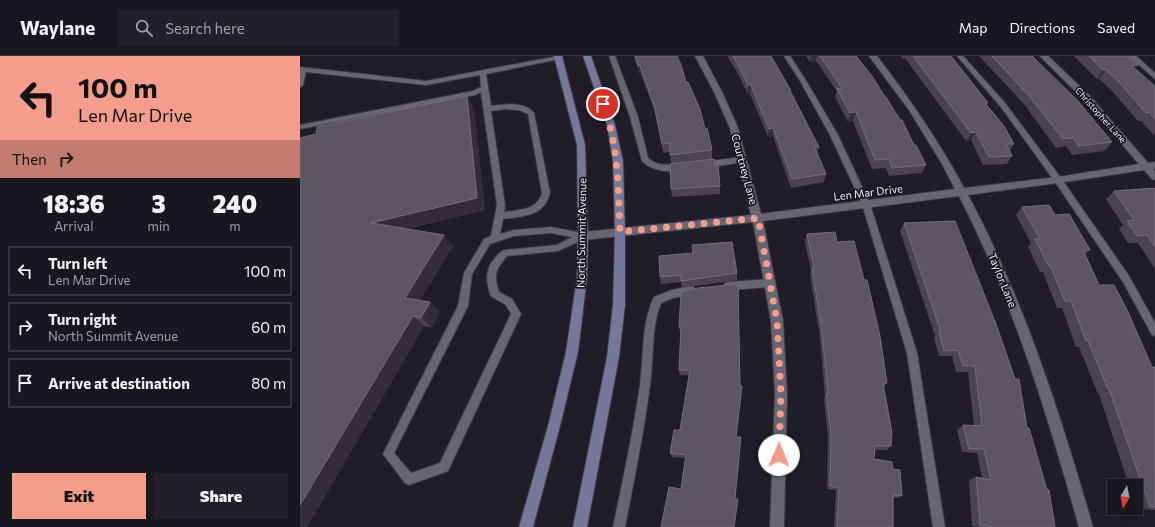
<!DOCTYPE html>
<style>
:root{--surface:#18161e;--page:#211f27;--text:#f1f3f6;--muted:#9f9fa4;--line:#36353c;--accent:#f49d8d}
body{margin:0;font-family:Commissioner,sans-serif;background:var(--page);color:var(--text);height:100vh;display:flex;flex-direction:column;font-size:15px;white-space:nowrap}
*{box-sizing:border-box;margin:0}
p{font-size:13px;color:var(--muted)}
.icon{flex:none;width:22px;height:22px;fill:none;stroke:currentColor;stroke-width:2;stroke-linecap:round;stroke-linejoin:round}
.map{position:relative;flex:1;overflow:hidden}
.sheet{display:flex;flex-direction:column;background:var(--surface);width:300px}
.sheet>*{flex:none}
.banner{background:#f49d8d;color:#111;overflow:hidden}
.needle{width:26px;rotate:190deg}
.buttons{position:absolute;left:807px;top:423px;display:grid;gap:8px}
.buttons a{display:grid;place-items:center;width:36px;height:36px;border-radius:0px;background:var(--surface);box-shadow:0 4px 16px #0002,0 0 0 1px var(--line);font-size:20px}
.pin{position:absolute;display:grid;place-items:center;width:34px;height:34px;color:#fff;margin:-17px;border:2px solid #fff;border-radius:50%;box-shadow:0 1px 4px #0007}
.me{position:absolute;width:44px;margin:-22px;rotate:1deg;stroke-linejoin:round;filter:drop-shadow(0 0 3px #0008)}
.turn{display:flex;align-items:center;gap:14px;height:84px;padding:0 12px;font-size:18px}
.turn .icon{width:52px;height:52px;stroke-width:2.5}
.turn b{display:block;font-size:28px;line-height:34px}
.then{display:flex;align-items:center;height:38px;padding:0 12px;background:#0003;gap:8px;font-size:15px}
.eta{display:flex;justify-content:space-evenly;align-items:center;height:68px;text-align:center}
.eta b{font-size:24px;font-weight:800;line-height:28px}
.primary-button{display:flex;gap:8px;margin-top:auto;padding:8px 12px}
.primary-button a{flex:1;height:46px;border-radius:0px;background:var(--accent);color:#111;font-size:16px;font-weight:800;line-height:46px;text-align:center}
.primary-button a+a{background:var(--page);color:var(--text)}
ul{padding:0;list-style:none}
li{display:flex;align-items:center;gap:12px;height:50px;margin:0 8px 6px;padding:0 4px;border:2px solid var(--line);border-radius:0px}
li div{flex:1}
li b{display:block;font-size:15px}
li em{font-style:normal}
header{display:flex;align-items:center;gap:24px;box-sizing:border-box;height:56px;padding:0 20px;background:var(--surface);border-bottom:1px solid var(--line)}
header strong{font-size:19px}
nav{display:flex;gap:22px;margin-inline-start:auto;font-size:14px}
.search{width:280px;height:36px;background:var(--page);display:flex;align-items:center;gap:10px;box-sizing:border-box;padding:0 14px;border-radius:0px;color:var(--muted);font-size:15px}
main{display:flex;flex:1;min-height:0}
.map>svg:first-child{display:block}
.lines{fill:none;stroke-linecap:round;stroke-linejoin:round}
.service-casing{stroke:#3d3a44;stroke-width:2}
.minor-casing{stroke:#3d3a44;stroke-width:2}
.secondary-casing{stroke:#3d3a44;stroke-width:2}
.service{fill:#686571;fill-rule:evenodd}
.minor{fill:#686571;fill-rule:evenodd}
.secondary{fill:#767799;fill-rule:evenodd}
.wall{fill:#4b444e}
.shaded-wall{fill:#322d37}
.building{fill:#5c5660;stroke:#746e78}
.route{stroke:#f49d8d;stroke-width:7;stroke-dasharray:0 12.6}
.labels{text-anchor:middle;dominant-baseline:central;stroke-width:3.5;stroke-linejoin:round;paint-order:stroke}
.far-street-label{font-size:9px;fill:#f1f0f7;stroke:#17141e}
.street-label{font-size:11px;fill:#f1f0f7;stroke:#17141e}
</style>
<header>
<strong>Waylane</strong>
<div class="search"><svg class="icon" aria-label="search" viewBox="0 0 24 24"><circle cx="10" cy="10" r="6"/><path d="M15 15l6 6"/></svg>Search here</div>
<nav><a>Map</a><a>Directions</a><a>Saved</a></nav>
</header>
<main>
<section class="sheet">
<div class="banner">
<div class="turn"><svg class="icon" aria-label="left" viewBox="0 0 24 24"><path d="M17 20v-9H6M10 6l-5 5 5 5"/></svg><div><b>100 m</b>Len Mar Drive</div></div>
<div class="then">Then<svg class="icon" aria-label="right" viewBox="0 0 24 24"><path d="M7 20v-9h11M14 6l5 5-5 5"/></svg></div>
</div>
<div class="eta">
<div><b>18:36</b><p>Arrival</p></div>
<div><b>3</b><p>min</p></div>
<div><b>240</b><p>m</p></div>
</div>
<ul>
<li><svg class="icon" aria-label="left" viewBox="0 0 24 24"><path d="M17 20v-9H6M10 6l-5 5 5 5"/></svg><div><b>Turn left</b><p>Len Mar Drive</p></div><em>100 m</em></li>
<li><svg class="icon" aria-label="right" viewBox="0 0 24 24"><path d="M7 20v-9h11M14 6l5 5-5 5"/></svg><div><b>Turn right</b><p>North Summit Avenue</p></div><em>60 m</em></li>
<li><svg class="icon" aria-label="arrive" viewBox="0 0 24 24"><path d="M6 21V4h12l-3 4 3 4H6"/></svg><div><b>Arrive at destination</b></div><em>80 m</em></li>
</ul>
<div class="primary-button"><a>Exit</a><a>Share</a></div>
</section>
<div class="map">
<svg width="855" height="471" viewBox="0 0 855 471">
<rect width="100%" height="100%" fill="#201d28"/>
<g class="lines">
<defs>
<path id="service" d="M258,0l3,2 -1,1 -74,15 5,32c14,-2 33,-5 43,7l16,80c-6,24 -27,23 -47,26l-3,15 14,-4 37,-3 32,6 4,3 -1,2 -28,13 -51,5c-11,13 -14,18 -8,36l13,7 9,15 -73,157 -39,14 -4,-2 -22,-29 75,-148 6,-33 20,-34 7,-3 6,-31 -16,-113 -6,3 -175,34v-4l173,-34 8,-4 -1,-12 -54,10 -120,-13 -3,13 -3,2v-20l126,14zM205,53l14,1 9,4 14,79c-4,17 -23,17 -38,19l1,-7 -14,-94zM251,177l21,4 -15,8 -52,5c-4,1 -7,4 -10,8 -10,12 -9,22 -5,36l2,3 14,8 5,9 -71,149 -29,10 -17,-20 74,-147 4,-32 18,-30 24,-8z
M309,0h6l23,61 10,41c12,11 23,4 37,7v4c-15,4 -32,3 -43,-8l-12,-44z
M484,0h6l15,23 33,56 32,69 47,149 28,174h-12l-26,-174 -45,-149 -32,-69 -31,-56z
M657,0h6l42,47 56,75 68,98 26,47v13l-3,-1 -29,-53 -68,-100 -54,-75z
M829,0h7l19,17v6z
M442,101l4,3 -1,2 -42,6 -4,-3 4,-3z
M470,223l3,1 1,3 -1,3 -3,1 -42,3 -3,-1 -1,-3 1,-3 3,-1z
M391,230l3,1 1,3 -1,3 -21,5 -12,5c-10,25 -7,55 -11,82 -6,48 -16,95 -25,142h-12c10,-47 20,-94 27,-142 4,-29 1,-61 14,-88l18,-7z"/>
<path id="minor" d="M395,0h8l19,36 16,36 23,86 194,-25 -13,-25 -33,-54 -40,-54h8c32,42 62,85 87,132l94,-11 81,-13 -56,-65 -43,-43h8l41,39 59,68 7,-1v6l-2,1 2,2v9l-3,-1 -8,-9 -86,13 -90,12c56,105 92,218 125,332h-14c-32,-113 -66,-226 -120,-331l-196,25 20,100 4,73 -3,133h-14l5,-133 -4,-73 -18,-99 -170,18 -4,-1 -1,-3 1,-3 4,-1 168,-17 -21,-87 -16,-36z"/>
<path id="secondary" d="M254,0h8l23,89 3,91 -1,41 -9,75 -18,74 -27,101h-14l29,-101 18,-74 11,-75 1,-41 -1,-91z
M283,0h8l24,69 8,36 2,71v73l-6,52 -32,170h-14l34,-170 6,-52 2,-73 -2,-71 -6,-36z"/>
</defs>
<use href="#service" class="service-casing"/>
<use href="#minor" class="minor-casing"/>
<use href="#secondary" class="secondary-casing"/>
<use href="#service" class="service"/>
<use href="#minor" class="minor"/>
<use href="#secondary" class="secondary"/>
</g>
<path class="wall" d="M334,0h43l9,26 19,47 7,21v9l-41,5 -1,-12 -7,1 -7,-39 -15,-39h-1z
M427,0h44l20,35v3l28,53 -2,7 9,20 -2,8 -33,6 -18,-52 -5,1 -18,-43h-2l-11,-22z
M506,0h50l58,89 12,20 -4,8 -33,3 -3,-8 -14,1 -19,-48 -5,1 -13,-25 2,-6 -21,-30 -6,1z
M601,0h50l63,88 -4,7 2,5 -5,8 -24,1 -12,-25 -5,1 -61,-83 -2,1z
M679,0h53l80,86 -7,9 -33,4 -6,-9 -10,2 -32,-44z
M774,0h54l7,13 20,17v50l-14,-15h-3l-26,-30 -13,-12h-2z
M174,53l11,101 -79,19 47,17 -33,54 10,2 10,10 -8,15 -8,-1 -117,201 9,-393z
M420,130v8l-48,3 -1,-8z
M855,133v80l-17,-26h-10l-9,-14 4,-4 -17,-26 8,-8z
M722,151l33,8 35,35 -5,4 14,31 53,82h3v143l-18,-1 -1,-3v-20h-7l-30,-92h-1l-19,-47h-3l-14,-39h-5l-14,-36h-3l-12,-25 3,-4 -15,-28z
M604,167l123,205 28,99h-78l-5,-1 -3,-46 7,-3 6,1 -5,-25 -15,-1 -5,-22 6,-5 11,1 -6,-54h-12l-4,-16h-13l-5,-18 1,-2 -35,-105z
M507,178l30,8 50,141 -4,5 8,58 -4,4h-12l-1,9 19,10 9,27 -5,2h-4v29h-59l2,-37 -9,-1 1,-52 -4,-38 1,-2 -5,-59 -10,-63 1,-4 -6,-29z
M359,200l78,17v7l-55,8 -1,-6 -20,2 -1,-7z
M438,228l-57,205 4,-31 -13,-1 -2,-4 10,-23 9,-55h-9l-1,-5 2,-37h-1l-1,-6z"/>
<path class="shaded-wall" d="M511,0h6l-1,5 -6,1z
M838,9l-7,9 1,-8z
M338,10h2l1,9h-1z
M803,14h3l-7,9h-2z
M448,29h3l-1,9h-2z
M167,40l7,13 11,101 -103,25 -11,-12z
M556,56l-3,9 -5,1 2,-9z
M473,72v8l-5,1 1,-8z
M676,76l-5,8 -5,1 5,-8z
M144,179l9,11 -37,61 -11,-9z
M130,246l10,10 -8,15 -11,-9z
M113,260l11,10 -117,201h-7v-22z"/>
<path class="building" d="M335,0h42l4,9 5,17h2l12,27 5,20 2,-1 5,22 -42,5v-12l-8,1 -8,-39 -14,-39h-2z
M433,0h38l20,35h-1l29,56 -4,1 11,26 -34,5 -19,-51 -4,1 -18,-44h-3l-11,-22z
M520,0h36l16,20 13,21h1l14,23h2l12,25h2l10,20 -34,3 -3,-9 -14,1 -19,-48 -6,1 -13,-24 5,-1z
M613,0h38l37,47h-3l19,23 10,18h-8l6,12 -23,1 -13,-25 -5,1z
M692,0h40l46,45 34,41 -33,4 -6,-8 -10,1 -34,-43z
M789,0h39l10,9 -6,1 23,20v33l-6,-7 -3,1 -27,-31 -13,-12h-3z
M167,40l10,102 -106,25 73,12 -39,63 25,4 -9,16 -8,-2 -113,189v-367l16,-4 1,-7z
M414,103l1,6h3l2,21 -49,3 -1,-25z
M854,132l1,1v58l-8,-12 -10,1 -10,-15 7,-1 -20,-29z
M749,149l6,10 14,-1 21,36h-7l16,35h15l14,27 24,55h3v140h-5l-41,-118h-1l-20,-48h-2l-15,-40h-6l-15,-36h-2l-13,-26h5l-18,-32z
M655,165l41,103 19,55h4l8,49h2l18,62h2l6,37h-62l-13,-2 -4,-48 15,3 -7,-31h-15l-6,-24 19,1 -7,-60h-12l-5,-16 -14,1 -5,-19h2l-37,-109z
M535,176l2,10 17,-1 10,39h3l13,56 7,47h-4l9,50 -1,13h-16l-1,13 18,3 1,7 7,1 2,26 -9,-1v32h-56l2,-39 -9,-2 1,-53 -5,-39h2l-6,-63 -10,-63h2l-7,-34z
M432,186l5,31 -56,8v-6l-21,2 -1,-21 34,-3 -1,-8z
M438,228l2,102h2l-6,51h5l-6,62h3l-4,28h-73l8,-40 12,2 5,-34 -16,-2 4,-23h6l10,-60h-11l2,-43h-2l2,-35 17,-4z"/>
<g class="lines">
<path class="route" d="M303,48c16,43 15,83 17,128l138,-14 19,103 4,73 -2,61"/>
</g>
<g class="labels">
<g class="far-street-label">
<text transform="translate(801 59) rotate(48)">Christopher Lane</text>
</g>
<g class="street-label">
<text transform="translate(445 113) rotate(75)">Courtney Lane</text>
<text transform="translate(568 136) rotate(-7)">Len Mar Drive</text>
<text transform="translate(281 177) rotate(-89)">North Summit Avenue</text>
<text transform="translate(703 224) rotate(68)">Taylor Lane</text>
</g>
</g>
</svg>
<div class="buttons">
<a><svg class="needle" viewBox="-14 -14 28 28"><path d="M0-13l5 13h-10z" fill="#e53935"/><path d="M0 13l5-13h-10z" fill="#9f9fa4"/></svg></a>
</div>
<div class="pin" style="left:303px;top:48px;background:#d93025"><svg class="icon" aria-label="arrive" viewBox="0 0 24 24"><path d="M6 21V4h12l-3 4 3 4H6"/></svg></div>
<svg class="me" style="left:479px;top:399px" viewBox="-20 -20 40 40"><circle r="19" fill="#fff"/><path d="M0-13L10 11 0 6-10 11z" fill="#f49d8d"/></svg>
</div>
</main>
